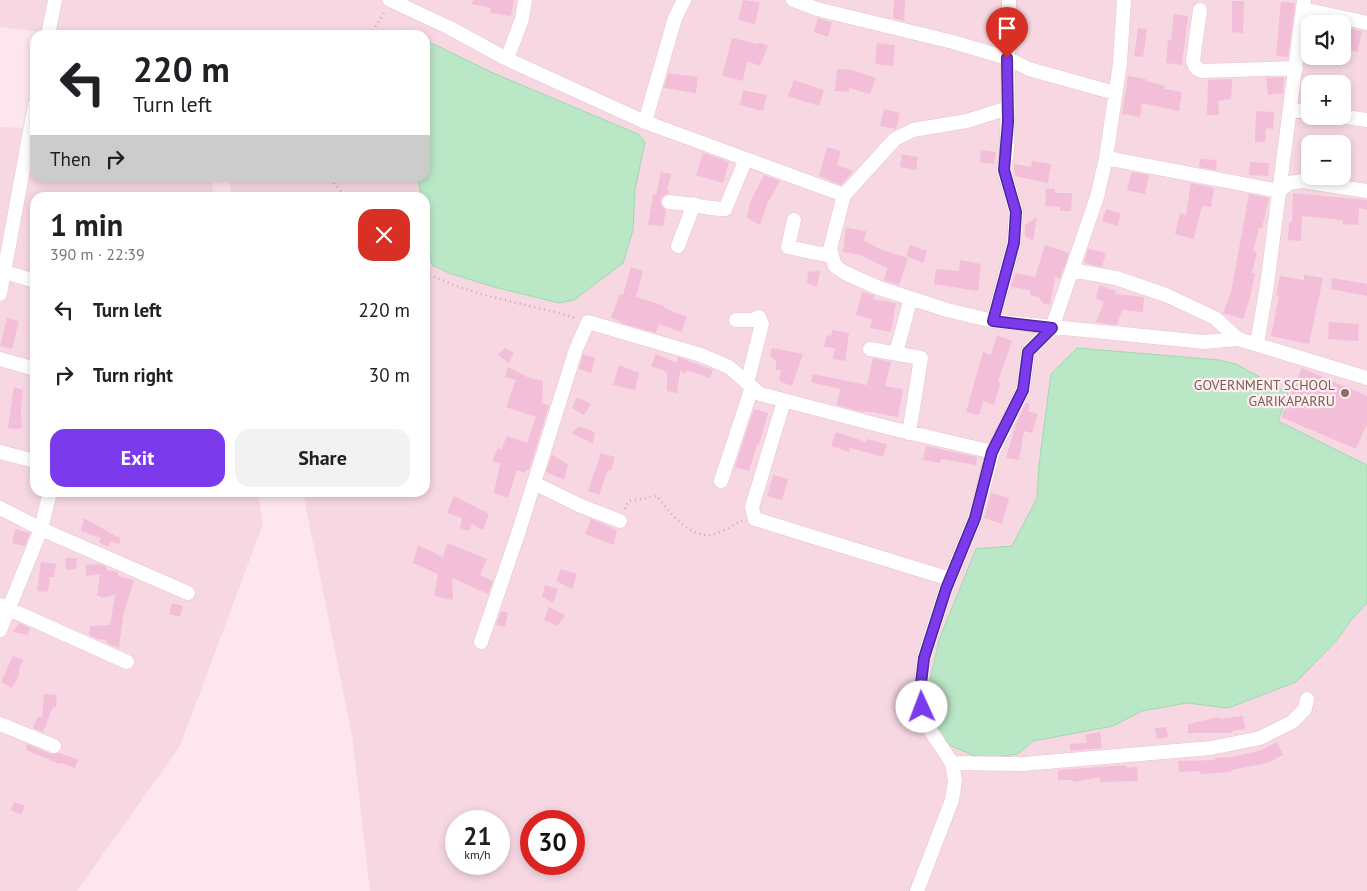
<!DOCTYPE html>
<meta charset="utf-8">
<style>
:root{--surface:#fff;--page:#f2f2f2;--text:#202124;--muted:#757577;--accent:#7c3aed}
body{margin:0;font-family:"PT Sans",sans-serif;background:var(--page);color:var(--text);height:100vh;display:flex;flex-direction:column;font-size:19px;white-space:nowrap}
*{box-sizing:border-box;margin:0}
p{font-size:16px;color:var(--muted)}
.icon{flex:none;width:28px;height:28px;fill:none;stroke:currentColor;stroke-width:2;stroke-linecap:round;stroke-linejoin:round}
.map{position:relative;flex:1;overflow:hidden}
.details{position:absolute;left:30px;top:192px;width:400px;height:305px;display:flex;flex-direction:column;background:var(--surface);border-radius:15px;box-shadow:0 2px 8px #0003}
.details>*{flex:none}
.top-card{position:absolute;left:30px;top:30px;width:400px;height:152px;border-radius:15px;box-shadow:0 2px 8px #0003;background:#fff;color:var(--text);overflow:hidden}
.buttons{position:absolute;left:1301px;top:15px;display:grid;gap:10px}
.buttons a{display:grid;place-items:center;width:50px;height:50px;border-radius:10px;background:var(--surface);box-shadow:0 2px 8px #0003;font-size:25px}
.speed{position:absolute;left:445px;top:810px;display:flex;gap:10px;font-size:25px;font-weight:700;text-align:center}
.speed>*{display:grid;place-content:center;width:65px;height:65px;border-radius:50%;background:var(--surface);box-shadow:0 2px 8px #0003;line-height:1}
.speed small{font-size:12px;font-weight:400}
.speed .limit{border:8px solid #d22;background:#fff;color:#111}
.pin{position:absolute;display:grid;place-items:center;width:42px;height:42px;color:#fff;margin:-51px -21px;border-radius:50% 50% 50% 0;rotate:-45deg;box-shadow:0 0 5px #0007}
.pin .icon{rotate:45deg}
.me{position:absolute;width:55px;margin:-28px;rotate:358deg;stroke-linejoin:round;filter:drop-shadow(0 0 4px #0008)}
.turn{display:flex;align-items:center;gap:18px;height:105px;padding:0 20px;font-size:22px}
.turn .icon{width:65px;height:65px;stroke-width:2.5}
.turn b{display:block;font-size:35px;line-height:42px}
.then{display:flex;align-items:center;height:48px;padding:0 20px;background:#0003;gap:10px;font-size:19px}
.round{display:grid;place-items:center;flex:none;width:52px;height:52px;border-radius:15px;background:var(--page)}
.headline{display:flex;align-items:center;justify-content:space-between;height:85px;padding:0 20px}
h1{font-size:30px;font-weight:800;line-height:38px}
.action{display:flex;gap:10px;margin-top:auto;padding:10px 20px}
.action a{flex:1;height:58px;border-radius:15px;background:var(--accent);color:#fff;font-size:20px;font-weight:800;line-height:58px;text-align:center}
.action a+a{background:var(--page);color:var(--text)}
ul{padding:0;list-style:none}
li{display:flex;align-items:center;gap:15px;height:65px;padding:0 20px}
li div{flex:1}
li b{display:block;font-size:19px}
li em{font-style:normal}
.map>svg:first-child{display:block}
.residential{fill:#f7d8e2;fill-rule:evenodd}
.water{fill:#bae7c6;stroke:#a0d9b0}
.building{fill:#f3bed7}
.lines{fill:none;stroke-linecap:round;stroke-linejoin:round}
.minor-casing{stroke:#e4c3d1;stroke-width:15}
.path{stroke:#d8a0bc;stroke-width:2.5;stroke-dasharray:1 4;stroke-linecap:butt}
.minor{stroke:#fff;stroke-width:14}
.route-casing{stroke:#51269a;stroke-width:12}
.route{stroke:#7c3aed;stroke-width:9}
.education-dot{fill:#8d6e63;stroke:#ffedf2;stroke-width:2}
.labels{text-anchor:middle;dominant-baseline:central;stroke-width:4.5;stroke-linejoin:round;paint-order:stroke}
.education-label{font-size:14px;fill:#785e54;stroke:#ffedf2;text-anchor:end}
</style>
<div class="map">
<svg width="1367" height="891" viewBox="0 0 1367 891">
<rect width="100%" height="100%" fill="#fde6ed"/>
<path class="residential" d="M0,0h1367v891h-997l-18,-156 -49,-242 122,-1v-294l-193,-1 -3,-19h196v-143h-362l-63,-8zM1310,24h32v32h-32zM1310,84h32v32h-32zM1310,144h32v32h-32zM456,821h43v43h-43zM531,821h43v43h-43z
M0,127l35,1v50h176l3,19 -179,1v294l223,1 5,31 -83,222 -103,145h-77z"/>
<path class="water" d="M425,40l68,33 145,61 7,8 -10,48 -2,40 -10,33 -49,37 -15,3 -65,-16 -45,-14 -17,-8 -7,-43v-24l-4,-1 -3,-19h7z
M1077,348l142,12 17,4 52,29 -10,28 89,44v138l-16,17 -14,20 -41,42 -68,26 -41,-5 -45,8 -29,15 -80,15 -15,13 -36,5 -33,-14 -16,-22 -3,-42 9,-41 37,-91 36,-3 25,-48 2,-33 12,-91z"/>
<path class="building" d="M473,0h41l-3,16 -21,-3 1,-5 -19,-4z
M743,0l17,2 -5,22 -17,-4z
M894,0h11l-1,21 -11,-3z
M1232,1h12l-1,32 -11,-1z
M1281,2l14,1 -7,54 -12,-1z
M1174,14l14,2 -6,49 -16,-2 2,-23h3z
M818,18l14,4 -4,15 -14,-5z
M1343,27l19,4 -4,21 -16,-4z
M1138,28l9,1 -4,28 -9,-1z
M732,38l25,6 1,-2 10,4 -8,20 -13,-5 -4,20 -21,-5z
M877,43l18,2 -2,21 -18,-2z
M837,69l15,1 24,8 -6,16 -21,-6v4l-14,-1z
M668,73l30,4 -2,16 -32,-5z
M1128,76l18,3v2l19,5 -1,3 18,3 -3,19 -37,-8 -2,14 -18,-3z
M1284,77l-1,16 -15,2 -2,-17z
M1232,79l-1,20 -13,2 1,14h-12l1,-35z
M794,80l30,10 -5,16 -31,-10z
M743,90l24,5 -4,16 -23,-6z
M884,109l16,4 -4,16 -16,-3z
M1256,111l18,1 -1,17 -7,-1 -1,14h-10z
M827,147l14,4 -4,14 16,6 -12,14 -22,-9z
M981,150l15,2 -2,12 -14,-2z
M703,153l26,9 -6,21 -27,-8z
M902,154l16,3 -2,13 -16,-3z
M1200,159l17,1 -1,10 -17,-3z
M1032,161l19,3 -3,19 -33,-7 -1,-12 17,3z
M1250,162l19,1 -1,13 -19,-1z
M661,172l10,2 -4,16 2,1v2l-7,4 -2,4 1,5 5,4 -3,16 -15,-1 5,-31 3,1z
M1132,172l17,3 -4,19 -18,-4z
M764,175l16,6 -13,23 -7,21 -13,-7 3,-16z
M1191,183l23,5 -3,19 -9,-1 -8,33 -19,-5 5,-21 6,2z
M1046,189h9v4h17l-1,18h-11v-4l-15,-1z
M1293,193l74,7v10l-8,-2 -1,17 -15,-1v-4l-41,-4 -1,25 -13,-1 1,-18h3z
M1249,194l20,4 -7,30h-3l-6,23 4,1 -5,21h3l-5,25 -7,21 -20,-6 8,-21z
M1106,209l15,5 -4,12 -15,-5z
M1037,217l-4,24 -8,-5v-11z
M846,228l20,3 -2,10 21,10 23,7 -9,27 -15,-5 3,-12 -27,-13 -17,-3z
M910,245l17,6 -4,12 -17,-7z
M1045,245l24,8 -9,26 -5,-2 -5,28 -8,-2 -3,-6 -9,-2v-5l-19,-3 4,-14 20,4z
M1088,249l18,4 -4,14 -18,-4z
M960,260l21,4 -3,27 -44,-7 2,-15 23,2z
M631,267l12,4 -7,26 29,9 -1,2 23,9 -6,15 -22,-8 -3,9 -32,-9 -13,-7 9,-23 3,1z
M820,271l-3,16 -10,-4 1,-11z
M1304,275l19,3 -14,66 -38,-8 8,-40 -3,-1 4,-19 24,4z
M1332,278l35,6v12l-36,-7z
M1100,285l16,6 -1,3 29,3 -1,15 -21,-2 -5,15 -21,-3 8,-20 -9,-4z
M862,292l12,3 -1,4 23,4 -5,29 -21,-4 2,-9 -16,-4z
M7,318l12,3 -7,28 -12,-3z
M1329,322l30,2 -1,17 -30,-2z
M832,330l17,3 -4,28 -12,-2 2,-11 -11,-1 3,-12 4,1z
M997,335l15,6 -14,40 3,1 -7,23 -11,-4 -4,14 -13,-3 17,-60 8,3z
M505,348l9,5 -5,10 -11,-8z
M772,348l31,6 -11,32 -13,-5 2,-11h-5v-9l-6,-5z
M583,354l12,4 -4,15 -12,-4z
M656,354l21,9 1,-6 35,13 -3,8 -23,-8 -2,4 -5,-3 -3,22 -10,-2v-19l-16,-6z
M873,358l18,4 -6,24 18,3 -5,28 -33,-6 -2,1 -26,-7 3,-16 -29,-7 2,-8 54,11z
M619,365l20,8 -4,17 -22,-5z
M508,367l21,11 14,3 -1,22 7,2 -20,65h-3l-1,3 -8,-3 -9,28 -14,-5 6,-29 -8,-3 6,-13 3,2 6,-14 20,7 9,-26 -30,-10 10,-27 -11,-3z
M1302,368l65,28v28l-11,25 -75,-32z
M14,387l9,3 -2,20 1,18 -4,1 -10,-1z
M577,397l14,7 -7,11 -12,-7z
M1026,403l4,1 -2,7 10,3 -6,19 -8,-2 -5,29 -13,-2 10,-34z
M754,409l14,4 -9,32 -2,-1 -8,27 -14,-4z
M578,426l17,6 -2,12 -21,-11z
M836,432l30,10 1,-3 20,5 -4,13 -33,-9 -1,4 -18,-6z
M926,446l51,11 -1,8 -35,-6 -1,4 -17,-3z
M601,453l14,4 -4,14 -3,-1 -9,25 -11,-4z
M552,455l16,9 -4,16 -18,-8z
M773,475l15,4 -6,21 -15,-4z
M991,493l18,5 -7,26 -18,-6z
M454,496l35,18 -6,16 -11,-6 -3,7 -9,-3 2,-10 -15,-5z
M84,518l37,21 -2,5 -8,-3 -3,6 -9,-5 2,-4 -20,-7z
M591,519l26,11 -3,15 -29,-11z
M15,529l15,4 -5,13 -13,-3z
M447,543l40,16 -7,16 13,6 -5,13 -36,-16 1,22 -19,-4 4,-22 -25,-11 5,-18 25,12z
M65,558h12l-1,11 -10,1z
M41,562l15,2 -2,13h-4l-2,15 -11,-1z
M98,564l7,2 2,4 11,2v4l16,4 -11,36 -4,32 -13,-5 1,-3 -10,-1 -8,-4 1,-9 20,-1 5,-30 -14,3v-2h-4l3,-22 -14,2v-11z
M561,569l16,5 -5,15 -16,-8z
M545,585l13,4 -5,14 -11,-6z
M172,603l11,3 -3,11 -11,-3z
M549,607l16,8 -8,11 -13,-6z
M501,611l7,2 -3,14 -9,-2z
M19,623l11,5 -2,7 -15,-3z
M13,656l10,4 -5,12 2,1 -8,15 -11,-6z
M44,694l13,1 -1,12h-3l-10,25 -10,-4 5,-12 4,2z
M1243,716l2,13 -13,2v2h-44v-9l31,-7v2z
M1166,727l2,10 -11,2 -2,-11z
M1100,732l2,16 -32,3v-7l17,-1 -2,-8z
M1277,742l6,13 -16,8 -36,7 1,2 -32,2v-3l-21,1 -1,-11 37,-1v-2l18,-1 28,-7z
M27,744l24,10 9,-1 18,7 -3,8 -14,-5 -1,1 -34,-14z
M1126,765l1,3 10,-1 1,14 -38,1v-5l-27,5v-2h-15v-10z
M14,802l11,4 -4,9 -10,-5z"/>
<g class="lines">
<defs>
<path id="minor" d="M390,0l60,28 57,31 138,63 199,73
M793,0l24,9 136,33 54,16 22,11 86,24
M1303,9l64,14
M1200,10l-7,51 3,7 6,3 94,-3
M48,35l7,-35
M507,59l15,-40 3,-19
M1008,108l-41,13 -54,9 -18,9 -51,56 -14,54 5,17 10,7 34,15 68,22 46,11 211,21 34,-3 129,39
M1291,110l19,2
M1339,116l28,4
M645,122l30,-104 9,-18
M1106,158l173,33 10,-8 13,-2 65,10
M669,202c19,1 38,7 56,7l21,-50
M794,220l-6,27 43,9
M678,246l16,-42
M1072,270l44,8 50,17 49,23 23,21
M5,272l30,9
M0,294l35,-190
M736,320h16l7,-3 3,7 -15,59
M993,321l21,-78 2,-31 -12,-42 3,-19 2,-151
M1257,344l10,-59 37,-285
M870,349l51,9 -12,75
M896,353l15,-55
M0,359l35,10
M784,401l-32,106 3,12 195,60
M0,452l35,9
M721,481l31,-94
M534,483l47,23 39,15
M0,508l41,21 147,64
M0,605l127,57
M0,630l41,-101 9,-37
M481,642l37,-108 58,-185 12,-27 113,33 28,12 31,27 130,34 103,24
M0,724l54,22
M952,763l71,1 188,-16 49,-10 32,-16 13,-13 2,-10
M917,891l35,-91 3,-19 -3,-18 -28,-42 -4,-28 4,-35 22,-69 29,-71 18,-66 30,-62 5,-38 24,-24 45,-131 9,-39 14,-95 4,-63"/>
</defs>
<use href="#minor" class="minor-casing"/>
<path class="path" d="M370,35l16,-25
M335,178l-1,6 14,14
M425,272c47,25 101,31 151,46
M625,509l4,-8 28,-5c11,15 32,41 53,39 10,-1 24,-11 33,-15"/>
<use href="#minor" class="minor"/>
</g>
<g class="lines">
<defs>
<path id="route" d="M922,707l-2,-15 4,-34 22,-69 29,-71 17,-66 31,-62 5,-38 24,-24 -59,-7 21,-78 2,-31 -12,-42 4,-48 -1,-64"/>
</defs>
<use href="#route" class="route-casing"/>
<use href="#route" class="route"/>
</g>
<circle class="education-dot" cx="1345" cy="393" r="5"/>
<g class="labels">
<g class="education-label">
<text x="1335" y="385">GOVERNMENT SCHOOL<tspan x="1335" dy="16">GARIKAPARRU</tspan></text>
</g>
</g>
</svg>
<div class="buttons">
<a><svg class="icon" aria-label="sound" viewBox="0 0 24 24"><path d="M4 9h4l5-4v14l-5-4H4zM17 9q2 3 0 6"/></svg></a>
<a>+</a>
<a>−</a>
</div>
<div class="speed"><div>21<small>km/h</small></div><div class="limit">30</div></div>
<div class="pin" style="left:1007px;top:58px;background:#d93025"><svg class="icon" aria-label="arrive" viewBox="0 0 24 24"><path d="M6 21V4h12l-3 4 3 4H6"/></svg></div>
<svg class="me" style="left:922px;top:707px" viewBox="-20 -20 40 40"><circle r="19" fill="#fff"/><path d="M0-13L10 11 0 6-10 11z" fill="#7c3aed"/></svg>
<div class="top-card">
<div class="turn"><svg class="icon" aria-label="left" viewBox="0 0 24 24"><path d="M17 20v-9H6M10 6l-5 5 5 5"/></svg><div><b>220 m</b>Turn left</div></div>
<div class="then">Then<svg class="icon" aria-label="right" viewBox="0 0 24 24"><path d="M7 20v-9h11M14 6l5 5-5 5"/></svg></div>
</div>
<section class="details">
<div class="headline"><div><h1>1 min</h1><p>390 m · 22:39</p></div><a class="round" style="background:#d93025;color:#fff"><svg class="icon" aria-label="close" viewBox="0 0 24 24"><path d="M6 6l12 12M18 6L6 18"/></svg></a></div>
<ul>
<li><svg class="icon" aria-label="left" viewBox="0 0 24 24"><path d="M17 20v-9H6M10 6l-5 5 5 5"/></svg><div><b>Turn left</b></div><em>220 m</em></li>
<li><svg class="icon" aria-label="right" viewBox="0 0 24 24"><path d="M7 20v-9h11M14 6l5 5-5 5"/></svg><div><b>Turn right</b></div><em>30 m</em></li>
</ul>
<div class="action"><a>Exit</a><a>Share</a></div>
</section>
</div>
